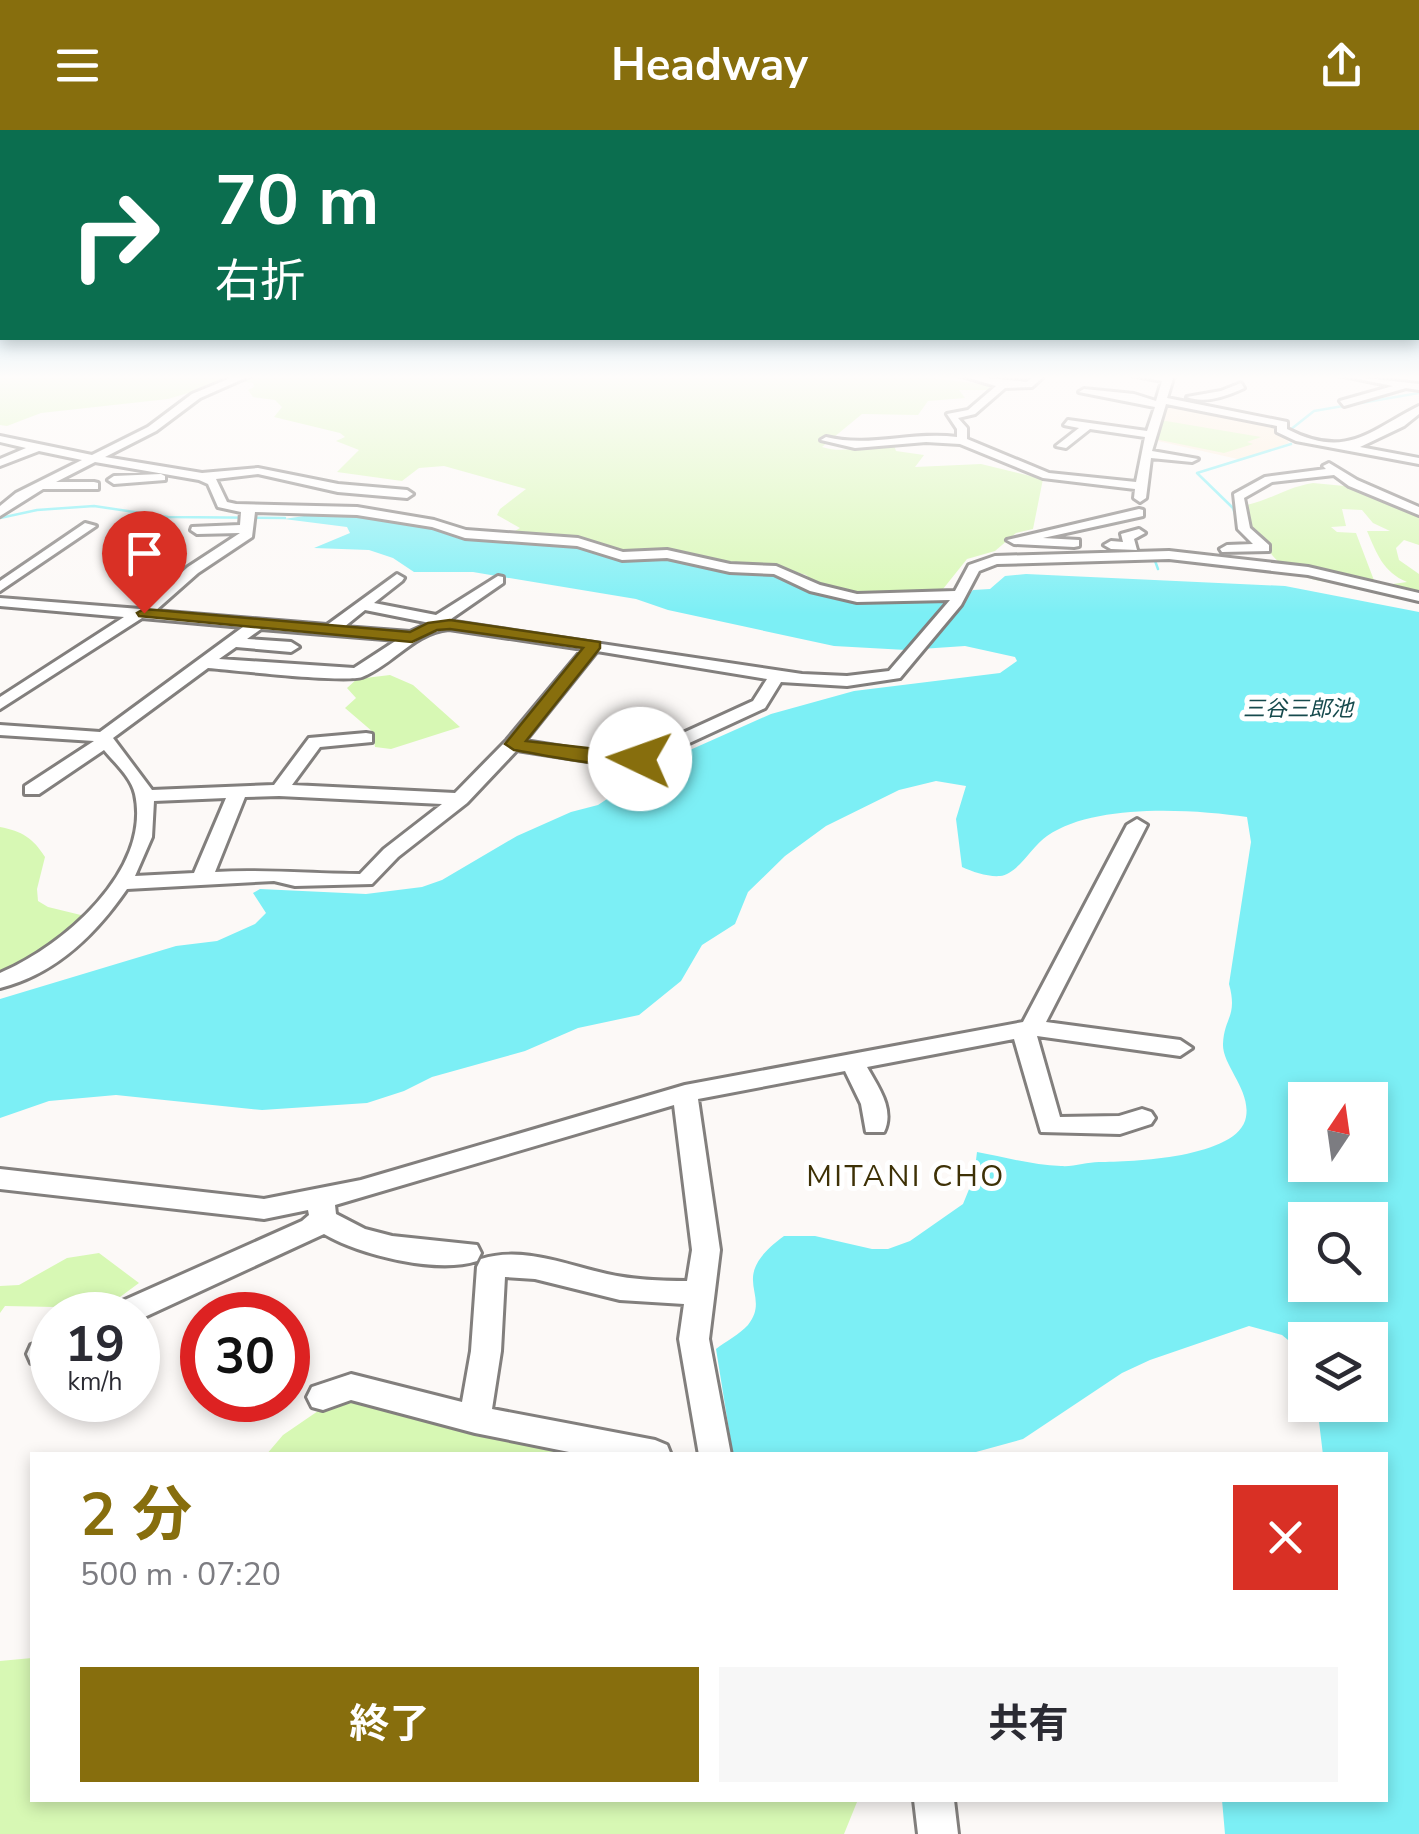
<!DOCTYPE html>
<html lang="ja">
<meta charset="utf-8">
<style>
:root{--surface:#fff;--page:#f7f7f7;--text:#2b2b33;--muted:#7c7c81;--accent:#876e0d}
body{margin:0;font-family:"Nunito Sans","Noto Sans JP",sans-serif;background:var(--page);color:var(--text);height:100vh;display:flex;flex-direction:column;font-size:38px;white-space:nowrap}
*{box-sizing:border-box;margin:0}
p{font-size:32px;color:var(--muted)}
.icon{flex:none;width:55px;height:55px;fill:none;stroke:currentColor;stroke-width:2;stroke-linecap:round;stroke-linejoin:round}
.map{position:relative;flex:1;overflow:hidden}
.panel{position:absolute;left:30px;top:1322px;width:1358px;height:350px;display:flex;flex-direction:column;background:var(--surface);border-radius:0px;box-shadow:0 5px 15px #0003}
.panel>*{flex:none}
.top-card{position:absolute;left:0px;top:0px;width:1420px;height:210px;box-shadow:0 5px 15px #0003;background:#0b6e4f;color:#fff;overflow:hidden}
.needle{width:65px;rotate:13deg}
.buttons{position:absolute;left:1288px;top:952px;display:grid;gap:20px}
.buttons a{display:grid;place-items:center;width:100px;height:100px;border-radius:0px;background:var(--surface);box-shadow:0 5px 15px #0003;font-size:50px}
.speed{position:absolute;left:30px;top:1162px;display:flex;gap:20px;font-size:50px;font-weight:700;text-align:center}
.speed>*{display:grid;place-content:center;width:130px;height:130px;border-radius:50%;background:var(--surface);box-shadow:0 5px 15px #0003;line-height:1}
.speed small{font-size:25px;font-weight:400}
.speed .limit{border:15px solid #d22;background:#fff;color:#111}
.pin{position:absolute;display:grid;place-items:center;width:85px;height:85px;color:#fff;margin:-102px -42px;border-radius:50% 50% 50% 0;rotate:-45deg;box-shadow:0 0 10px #0007}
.pin .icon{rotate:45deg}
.me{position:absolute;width:110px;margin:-55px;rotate:273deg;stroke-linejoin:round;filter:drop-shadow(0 0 8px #0008)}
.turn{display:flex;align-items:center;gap:35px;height:210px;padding:0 50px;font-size:45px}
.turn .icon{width:130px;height:130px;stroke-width:2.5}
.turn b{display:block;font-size:70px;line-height:85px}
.round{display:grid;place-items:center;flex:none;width:105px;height:105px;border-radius:0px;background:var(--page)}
.headline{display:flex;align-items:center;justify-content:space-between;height:170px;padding:0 50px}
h1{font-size:60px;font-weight:700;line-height:75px;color:var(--accent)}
.primary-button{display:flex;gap:20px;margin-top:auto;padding:20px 50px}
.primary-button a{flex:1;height:115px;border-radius:0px;background:var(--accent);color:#fff;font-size:40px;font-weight:700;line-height:115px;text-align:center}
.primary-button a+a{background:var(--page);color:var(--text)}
header{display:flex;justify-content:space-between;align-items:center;height:130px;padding:0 50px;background:var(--accent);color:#fff;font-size:45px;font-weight:700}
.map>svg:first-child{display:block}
.education{fill:#fceeda}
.green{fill:#d7f8b4}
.water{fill:#7ceff5;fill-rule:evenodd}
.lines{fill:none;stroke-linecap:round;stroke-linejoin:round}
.stream{stroke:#7ceff5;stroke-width:2.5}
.minor-casing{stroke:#827f7d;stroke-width:6}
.minor{fill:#fff;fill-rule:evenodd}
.route{fill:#876e0d;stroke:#584808;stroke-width:2.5}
.labels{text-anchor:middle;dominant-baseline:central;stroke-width:10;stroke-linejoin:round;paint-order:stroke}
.far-water-label{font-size:22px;font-style:italic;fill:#164a4d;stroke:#fff}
.quarter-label{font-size:30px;letter-spacing:2.5px;fill:#3e3106;stroke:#fff}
</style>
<header><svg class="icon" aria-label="menu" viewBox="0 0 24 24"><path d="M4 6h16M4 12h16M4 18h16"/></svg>Headway<svg class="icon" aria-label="share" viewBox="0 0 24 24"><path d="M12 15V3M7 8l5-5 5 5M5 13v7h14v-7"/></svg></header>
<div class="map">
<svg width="1419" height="1704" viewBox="0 0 1419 1704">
<rect width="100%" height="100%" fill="#fcf9f7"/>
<path class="education" d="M1164,273l114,21 11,19 -47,17 -89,-20z"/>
<path class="green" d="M0,245h907l90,11 -8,4h-30l6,8 -37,3 -10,14 -56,-1 -40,33c25,8 46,-4 72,-2l2,6 28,4 -9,12 66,-3 62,15 -10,50 -17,4 -21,18 -28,8 -24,30 -64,6 -24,-2 -25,-4 -16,-6 -8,-8 -31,-9 -67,-6 -48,-11 -30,3 -46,-12 -74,-6 10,-6 -23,-13 3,-6 26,-20 -82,-23 -25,2 -17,13 -65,-9 22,-22 -23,-9 9,-4 -5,-4 -66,-16 8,-10 -7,-7 -22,-3 -5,-7 6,-3 -1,-4 -21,-3 -64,19 -127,14 -34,13 -7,-1z
M1160,290l101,17 -14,5 6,2 -29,9 -69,-14z
M1313,353l42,4 64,28v30l-15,-5 -8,8 3,12 20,14v20l-19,-3 -7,-7 14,-2c-24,-10 -30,-28 -40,-51h23l-17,-8 -11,-13 -20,-1 4,17 -15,1 6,5 19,1 19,50c-36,2 -83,1 -106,-32l1,-7 -20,-15 -3,-24c26,-6 37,-17 66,-22z
M390,545l23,10 47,42 -69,22 -16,-2 -2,-15 -28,-24 11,-10 -9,-10 10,-9z
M0,697c22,4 33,11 45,30l-8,32 1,12 10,6 37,9 -18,23 -67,36z
M99,1123l40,30 -34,25 -100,-2 -5,7v-27l19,-1 48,-27z
M337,1268l81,12 166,45h-318l17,-20z
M32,1528v142l825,2 -13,32h-844v-173z"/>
<path class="water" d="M324,383l252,32 34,12 54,-1 57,14 57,4 33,16 42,10 109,2 11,-12 17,-1 15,-13 21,-2 259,12 134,26v1222h-194l-3,-34h163v-345h-62l-6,-50h53v-65h-65v14l-23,-19 -33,-9 -99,34 -28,13 -99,66 -58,16h-232l-17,-106c9,-7 24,-15 32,-24 25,-32 -23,-46 36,-89h31l57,13h16l22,-8 53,-37 9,-22 -2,-18 6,-4 1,-8c27,5 56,13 84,14 13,1 26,-4 38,-4 31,0 140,-4 147,-45 5,-27 -24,-52 -23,-73 1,-27 15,-27 6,-60l22,-142 -4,-25c-55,-8 -153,-14 -200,19 -15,10 -29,38 -47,40 -12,1 -27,-4 -38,-9l-6,-48 10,-33 -30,-5 -37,9 -73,36 -41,30 -37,36 -13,32 -33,21 -21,36 -42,34 -61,13 -53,23 -93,26 -28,14 -37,12 -105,7 -146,-15 -67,6 -49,17v-119l176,-53 41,-5 38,-17 11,-11 -13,-20 7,-4 106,5 56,-7 20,-7 75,-44 54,-24 27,-7 65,-43 108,-48 83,-23 146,-18 17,-12 -2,-4 -50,-11 -59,4 -72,-4 -166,-36 -32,-11 -163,-27h-59l-21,-14 -24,-8 -55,-2 36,-15 -3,-6 -63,-8zM1305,970h65v65h-65zM1305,1090h65v65h-65z"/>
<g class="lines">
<path class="stream" d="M1290,300l24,-19 105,-18
M0,388l37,-8 57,-4 74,11 117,1
M1238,394l-5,-16 -36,-35 94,-29
M1154,428l4,11"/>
<defs>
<path id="minor" d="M238,245h14l-52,23 -44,33 -51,26 97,16 56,-5 80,16 69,6 6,4 -6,4 -69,-6 -80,-18 -42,5 11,23 9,2 121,3 77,13 32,10 112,8 45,14 44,-2 63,14 46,2 44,19 37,9 98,-3 14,-26 26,-9 174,-5 139,16 111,26v8l-111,-26 -139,-16 -172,5 -18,7 -18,34 -61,73 -53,8 -66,-4 -16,26 -119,55 -52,-1 -77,-12 -50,53 -69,54 -26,27 -77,2 -21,-5 -147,8c-31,45 -71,85 -127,99v-15c62,-26 152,-102 135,-179 -4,-17 -20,-31 -31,-44l-65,44h-14v-8l69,-45 -94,-6v-10l100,7 143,-105 -101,-9 -142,91v-12l124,-80 -124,-11v-8l140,11 48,-42 52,-34 -43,1 -6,-4 1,-3 48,-2 1,-13 -23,-5 -10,-23 -9,-4 -104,-18 -39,20h38l4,1v6h-55l-43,27v-10l16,-13 66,-33 -43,-9 -39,15v-7l26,-11 -26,-6v-6l92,19 56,-28 44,-33zM255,382l102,3 75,12 33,11 112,8 45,14 45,-2 63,14 44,2 36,17 47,11 93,-2 -61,71 -42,5 -45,-2 -354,-53 55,-38v-6l-5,-1 -62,39 -62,-12 28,-22 2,-3 -7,-4 -70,51 -172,-14 43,-38 54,-36zM365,480l65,13 -20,9 -66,-5zM261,499l136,11 -43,28 -135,-9 17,-12 55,5 8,-5 -8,-5 -44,-3zM449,499l134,20 -76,91 -52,53 -163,-8 28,-38 52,-5v-8l-6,-1 -57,5 -35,47 -122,5 -39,-52 95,-70c26,2 136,15 154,9 31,-12 52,-45 87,-48zM597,521l170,28 -14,22 -116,53 -43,-2 -69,-11zM279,666l163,8 -58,45 -24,25c-49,0 -96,-5 -145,-2l30,-75zM226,668l-32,75 -59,3 17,-39 2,-36z
M959,245l68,7 7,-7h11l-13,12 -27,1 -30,26 -17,4 9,10v11l82,34 87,9 9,-45 -55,-8 -24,19 -10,-2 23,-18 -15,-3 4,-5 79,11 8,-24 -76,-15 5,-3 50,5 22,7 6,-20 -30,-6h42l-7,23 120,24v7c60,31 82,2 132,-23v8l-15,12 -44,21 59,11v6l-123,-23 -19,-9v-6l-111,-22 -14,47 46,8 -6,3 -41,-4 -5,40 -6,4 -6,-4 1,-9 -92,-11 -83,-34 -34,-2 -71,6 -34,-8 5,-3c43,11 87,-6 131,0v-8l-10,-15 21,-4 28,-24z
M1339,245l80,9v6l-13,-2 -62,18 -4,-5 53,-15z
M1241,253l3,5c-17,8 -39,16 -57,9l34,-6z
M1329,333l28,17 62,27v8l-70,-29 -15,-11 -62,7 -28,16 6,30 19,17v6l-47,1 -2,-3 7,-4 26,-1 -15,-15 -4,-35 31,-17 61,-8 -3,-3z
M161,344l4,2v4l-51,4 -6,-4 6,-4z
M1139,379l4,1v6l-100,22 36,2v6l-5,1 -60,-3 -7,-4z
M85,393l11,3 -96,65v-10z
M1139,399l6,4 -11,6 3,11 -26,-1 -7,-4 7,-4 12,1 -2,-8z
M1137,689l10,6 -101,197 134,18 12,8 -12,8 -143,-20 23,81 59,-1 23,-7 9,3 4,6 -4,6 -31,10 -79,-2 -27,-93 -147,28c11,20 28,42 17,65h-18l-5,-28 -16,-33 -147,28 22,151 -11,89 22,116h-32l-20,-116 5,-35 -64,-4 -85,-21 -30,-2 -4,74 -9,58 163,31 12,5 4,10h-87l-109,-22 -124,-33 -28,10 -11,-3 -5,-10 5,-10 39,-13 111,28 9,-51 6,-84 4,-8c42,-13 85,6 126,15 27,6 53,7 80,7l5,-31 -18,-145 -339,100 1,9 29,15 27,7 85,9 4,8 -4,8c-40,13 -117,-6 -153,-27l-186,86v-5h-34l5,-8 193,-86 7,-6 -1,-5 -44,9 -264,-30v-20l264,30 97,-19 324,-95 338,-63 104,-197z
M52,1207v26l-10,4 -11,-4 -4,-9 4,-9z
M914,1670h40l4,34h-40z"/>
</defs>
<use href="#minor" class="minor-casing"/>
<use href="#minor" class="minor"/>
</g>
<linearGradient id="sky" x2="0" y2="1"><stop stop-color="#7dcced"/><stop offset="0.51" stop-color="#fefcfb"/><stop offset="1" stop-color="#fefcfb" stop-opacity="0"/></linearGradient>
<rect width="1419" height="484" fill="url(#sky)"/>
<path class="route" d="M144,479l266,23 18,-9 22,-3 150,22v6l-74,93 114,13 9,5c-20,16 -107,-5 -135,-9l-9,-6 78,-96 -133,-19 -13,1 -25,12 -273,-26 -2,-3z"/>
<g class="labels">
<g class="far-water-label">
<text x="1298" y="579">三谷三郎池</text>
</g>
<g class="quarter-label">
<text x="906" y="1046">MITANI CHO</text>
</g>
</g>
</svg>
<div class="buttons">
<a><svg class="needle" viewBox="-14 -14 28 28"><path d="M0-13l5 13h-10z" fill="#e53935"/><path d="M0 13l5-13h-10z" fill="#7c7c81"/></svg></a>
<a><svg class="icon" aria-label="search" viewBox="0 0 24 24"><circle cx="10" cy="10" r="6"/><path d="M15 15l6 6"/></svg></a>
<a><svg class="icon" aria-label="layers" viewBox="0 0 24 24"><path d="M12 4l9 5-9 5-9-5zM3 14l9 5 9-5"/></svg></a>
</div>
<div class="speed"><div>19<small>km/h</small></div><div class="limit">30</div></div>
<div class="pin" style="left:144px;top:483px;background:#d93025"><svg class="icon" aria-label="arrive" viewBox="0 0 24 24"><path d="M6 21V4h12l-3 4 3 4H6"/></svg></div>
<svg class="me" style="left:640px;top:629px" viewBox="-20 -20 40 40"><circle r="19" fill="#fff"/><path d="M0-13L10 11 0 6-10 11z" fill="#876e0d"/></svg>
<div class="top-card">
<div class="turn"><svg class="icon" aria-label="right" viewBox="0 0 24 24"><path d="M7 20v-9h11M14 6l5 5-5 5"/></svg><div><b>70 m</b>右折</div></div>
</div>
<section class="panel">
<div class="headline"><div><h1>2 分</h1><p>500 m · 07:20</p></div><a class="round" style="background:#d93025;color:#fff"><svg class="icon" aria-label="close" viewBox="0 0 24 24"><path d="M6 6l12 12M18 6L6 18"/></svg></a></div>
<div class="primary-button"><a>終了</a><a>共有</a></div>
</section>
</div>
